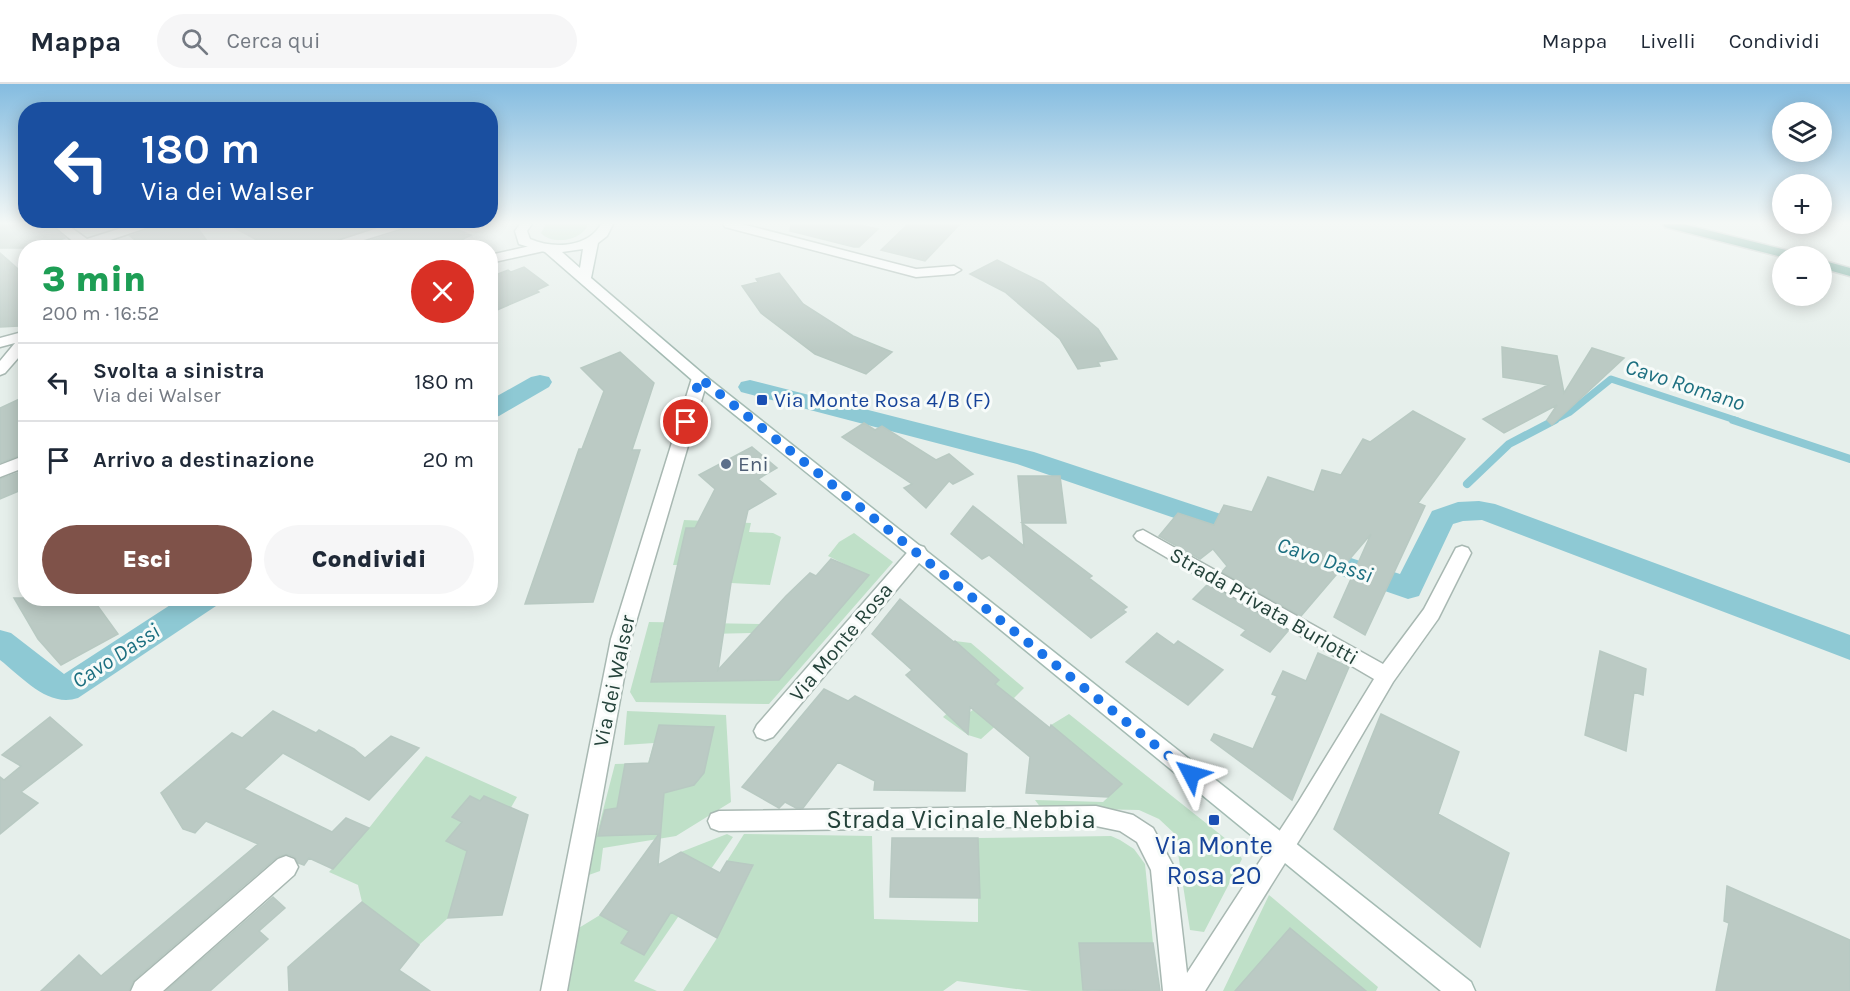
<!DOCTYPE html>
<html lang="it">
<meta charset="utf-8">
<style>
:root{--surface:#fff;--page:#f6f6f7;--text:#1f2937;--muted:#747a83;--line:#e0e1e3;--accent:#7f5249}
body{margin:0;font-family:Karla,sans-serif;background:var(--page);color:var(--text);height:100vh;display:flex;flex-direction:column;font-size:22px;white-space:nowrap}
*{box-sizing:border-box;margin:0}
p{font-size:20px;color:var(--muted)}
.icon{flex:none;width:33px;height:33px;fill:none;stroke:currentColor;stroke-width:2;stroke-linecap:round;stroke-linejoin:round}
.map{position:relative;flex:1;overflow:hidden}
.sheet{position:absolute;left:18px;top:156px;width:480px;height:366px;display:flex;flex-direction:column;background:var(--surface);border-radius:24px;box-shadow:0 3px 15px #0003}
.sheet>*{flex:none}
.guide{position:absolute;left:18px;top:18px;width:480px;height:126px;border-radius:24px;box-shadow:0 3px 15px #0003;background:#1a4fa0;color:#fff;overflow:hidden}
.tools{position:absolute;left:1772px;top:18px;display:grid;gap:12px}
.tools a{display:grid;place-items:center;width:60px;height:60px;border-radius:50%;background:var(--surface);box-shadow:0 3px 15px #0003;font-size:30px}
.pin{position:absolute;display:grid;place-items:center;width:51px;height:51px;color:#fff;margin:-26px;border:3px solid #fff;border-radius:50%;box-shadow:0 2px 6px #0007}
.me{position:absolute;width:66px;margin:-33px;rotate:309deg;stroke-linejoin:round;filter:drop-shadow(0 0 4px #0008)}
.turn{display:flex;align-items:center;gap:21px;height:126px;padding:0 24px;font-size:27px}
.turn .icon{width:78px;height:78px;stroke-width:2.5}
.turn b{display:block;font-size:42px;line-height:51px}
.round{display:grid;place-items:center;flex:none;width:63px;height:63px;border-radius:32px;background:var(--page)}
.overview{display:flex;align-items:center;justify-content:space-between;height:102px;padding:0 24px}
h1{font-size:36px;font-weight:800;line-height:45px;color:#1e9e55}
.cta{display:flex;gap:12px;margin-top:auto;padding:12px 24px}
.cta a{flex:1;height:69px;border-radius:36px;background:var(--accent);color:#fff;font-size:24px;font-weight:800;line-height:69px;text-align:center}
.cta a+a{background:var(--page);color:var(--text)}
ul{padding:0;list-style:none}
li{display:flex;align-items:center;gap:18px;height:78px;padding:0 24px;border-top:2px solid var(--line)}
li div{flex:1}
li b{display:block;font-size:22px}
li em{font-style:normal}
header{display:flex;align-items:center;gap:36px;box-sizing:border-box;height:84px;padding:0 30px;background:var(--surface);border-bottom:2px solid var(--line)}
header strong{font-size:28px}
nav{display:flex;gap:33px;margin-inline-start:auto;font-size:21px}
.search{width:420px;height:54px;background:var(--page);display:flex;align-items:center;gap:15px;box-sizing:border-box;padding:0 21px;border-radius:33px;color:var(--muted);font-size:22px}
.map>svg:first-child{display:block}
.green{fill:#bfe0c8}
.lines{fill:none;stroke-linecap:round;stroke-linejoin:round}
.stream-far1{stroke:#8ec9d4;stroke-width:7}
.stream{stroke:#8ec9d4;stroke-width:8}
.canal{fill:#8ec9d4;fill-rule:evenodd}
.building{fill:#bbcac4;stroke:#b8c9c2;stroke-width:1.5}
.street-casing{stroke:#a8b8b2;stroke-width:3}
.secondary-casing{stroke:#a4bbb3;stroke-width:3}
.primary-casing{stroke:#c2cac8;stroke-width:3}
.street{fill:#fff;fill-rule:evenodd}
.secondary{fill:#fff;fill-rule:evenodd}
.primary{fill:#6aa596;fill-rule:evenodd}
.route{stroke:#1a73e8;stroke-width:10;stroke-dasharray:0 18}
.transit-dot{fill:#1a4fb4;stroke:#f7fbf9;stroke-width:2}
.service-dot{fill:#5c6f8a;stroke:#f7fbf9;stroke-width:2}
.labels{text-anchor:middle;dominant-baseline:central;stroke-width:6;stroke-linejoin:round;paint-order:stroke}
.transit-label{font-size:21px;fill:#164399;stroke:#f7fbf9;text-anchor:start}
.service-label{font-size:21px;fill:#4e5e75;stroke:#f7fbf9;text-anchor:start}
.street-label{font-size:21px;fill:#24423a;stroke:#f7fbf9}
.water-label{font-size:22px;font-style:italic;fill:#1c6f80;stroke:#f7fbf9}
.near-street-label{font-size:26px;fill:#24423a;stroke:#f7fbf9}
.near-transit-label{font-size:26px;fill:#164399;stroke:#f7fbf9}
</style>
<header>
<strong>Mappa</strong>
<div class="search"><svg class="icon" aria-label="search" viewBox="0 0 24 24"><circle cx="10" cy="10" r="6"/><path d="M15 15l6 6"/></svg>Cerca qui</div>
<nav><a>Mappa</a><a>Livelli</a><a>Condividi</a></nav>
</header>
<div class="map">
<svg width="1850" height="907" viewBox="0 0 1850 907">
<rect width="100%" height="100%" fill="#e6efeb"/>
<path class="green" d="M546,140h41v3c-8,14 -35,18 -46,6z
M684,436l67,3 -2,9 24,1 8,4 -11,48 -39,-2 12,-53 -57,-2 -8,37h-5z
M854,449l39,29 -124,142 -133,-2 -6,-10 19,-70 111,2 -8,9 -91,2 -10,47 128,-2 89,-104 -40,-20 11,-14z
M955,557l16,2 53,45 -10,10 6,6 -39,35 -13,-4 -25,-18 10,-9 10,9 31,-22 -6,-6 11,-9z
M627,627l99,4 5,87 -55,34 -73,12 -3,23 -14,5 29,-112 33,-1 6,-20 -30,2z
M1069,630l167,133 6,12 -38,73 -14,-2 -15,-96 -16,-15 -20,-9 -98,-2 -6,-8 68,2 19,-18 -71,-59z
M426,672l91,41 -69,121 -29,27 -57,-43 -4,-17 -29,-13 40,-44z
M727,750l6,3 -99,144 23,10h-103l10,-54 36,-22 81,-63z
M744,750l128,2 2,83 104,3v-84l133,-2 9,4 14,9 11,15 8,79h-74l4,46 11,2h-62l-75,-10 -14,10h-260l34,-53 36,-72 -26,-5z
M1269,811l109,92 -2,4h-153z"/>
<g class="lines">
<path class="stream-far1" d="M1552,337l18,-9 41,-33 127,42"/>
<path class="stream" d="M1733,336l117,39
M1467,400l42,-40 46,-24"/>
<path class="canal" d="M540,291l9,2 3,5 -3,5 -50,29 -9,3v-19l41,-23z
M750,296l284,72 229,76 4,7 -4,7 -10,3 -236,-81 -276,-72 -3,-5 3,-5z
M1479,417l16,3 355,131v25l-368,-140 -19,1 -10,3 -34,72 -11,3 -110,-38 -4,-7 4,-7 10,-3 92,30 32,-63 26,-9z
M181,514h39l-4,8 -138,92c-30,10 -56,-21 -78,-38v-30l11,3 53,41z"/>
</g>
<path class="building" d="M0,140h50l15,14 -27,10h-38z
M153,140h42l17,24h-67l-15,-12 20,-7z
M228,140h156l-69,24h-44z
M410,140h34l27,11 -24,13h-100l60,-19z
M791,140h63l24,5 -19,18h-5l-64,-16z
M908,140h52l-35,37 -44,-11z
M0,169l26,23v42l-7,8 -19,1z
M997,176l46,23 55,46 19,30 -19,3 2,4 -22,3 -18,-30 -55,-47 -35,-18z
M524,183l24,18 -11,5 2,2 -49,21v-36l18,-7 3,2z
M779,189l24,31 50,32 39,16 -26,22 -51,-20 -54,-41 -19,-27 16,-4 -2,-3z
M1502,263l55,9 7,37 28,-45 32,10 -72,67 -5,-5 10,-15 -53,28 -21,-14 65,-34 -45,-8z
M620,268l34,31 -22,67h8l-47,152 -68,2 54,-155h3l22,-58 -23,-23z
M26,312v57l-26,10v-55z
M1413,327l52,28 -47,64 7,3 -60,129 -31,-18 37,-83 -70,82 -79,-44 5,-6 -14,-17 -13,10 -41,-23 19,-23 36,12 10,-20 28,7 16,-35 46,15 8,-22 19,5 22,-36 7,3z
M864,339l11,7 7,-4 54,34 13,-6 24,20 -20,10 -4,-3 -23,27 -22,-20 8,-4 -70,-47z
M752,363l25,21 -19,11 18,15 -28,16 -17,73 -13,87 68,-74 24,-23 6,3 15,-17 38,16 -90,105 -128,2 35,-154h9l20,-39 -16,-14z
M26,386v18l-26,11v-20z
M1018,392h42l6,47h-44l70,53 -3,2 38,29 -4,3 3,2 -35,26 -102,-83 -7,4 -31,-25 22,-28 51,40z
M1208,500l80,47 -18,21 -29,-17 5,-5 -53,-31z
M14,514h78l26,36 -57,31 -23,-26z
M900,515l54,43 1,-1 44,39 -4,4 55,44 1,-3 71,59 -14,13 -82,-4 4,-36 -60,-50 -2,27 -62,-59 6,-5 -40,-36z
M1157,549l17,12 4,-4 45,29 -35,35 -62,-43z
M1600,567l46,18 -3,26 -9,-3 -8,59 -41,-16z
M1318,569l31,14 -57,133 -81,-60 3,-6 39,15 24,-53 -5,-2 11,-23 23,10z
M824,605l24,12 7,-5 112,58 -2,37 -91,-1 1,-9 -37,-19 -35,46h-7l-11,-6 -6,6 -37,-21z
M273,627l43,22 3,-3 35,19 11,9 26,-22 28,12 -50,52 -86,-47 -39,36 88,43 14,-14 23,10 -36,41 -24,-11 -5,7 -6,-2 -3,-6 -8,-3 -10,3 -143,123 -5,11h-88l38,-36 22,21 157,-132 -52,-23 -11,12 -12,-4 -22,-36 71,-60 10,5z
M1381,630l78,38 -21,62 71,39 -29,94 -146,-118z
M50,633l32,28 -61,47 17,11 -38,31v-57l4,3 17,-14 -19,-11z
M659,641l55,2 -10,46 -10,12 -30,8 -6,72 23,-13 39,21 7,-12 26,4 -36,73 -46,-26 -27,43 -23,-12 8,-12 -29,-16 59,-81 -61,2 7,-26 12,-2 8,-44 24,-1z
M470,712l10,5 4,-5 44,19 -26,100 -54,3 19,-67 -21,-10 16,-19 -10,-5z
M892,754h86l2,60 -90,-1z
M1727,802l123,54v51h-134l13,-68 -5,-2z
M273,813l12,11 -26,23 9,8 -58,52h-44z
M362,818l57,43 -20,25 31,21h-141l-1,-24z
M1290,844l76,63h-131z
M1079,859h74l7,48 -77,-1z"/>
<g class="lines">
<defs>
<path id="street" d="M52,140h14l21,15 47,-15h17l-2,3 -54,18 1,3h-15z
M390,140h18l-2,3 -68,21h-21z
M723,140h19l174,45 38,-3 7,4 -7,4 -38,3 -191,-50z
M539,160l6,4 -1,3 -54,12v-8z
M26,247v18l-21,24 -5,2v-14l15,-18 -15,4v-9z
M700,289l8,5 -77,261 -64,352h-26l70,-352 81,-261z
M26,371v12l-26,10v-12z
M1143,446l240,134 41,-55 32,-61 6,-2 6,2 3,5 -33,66 -45,63 -78,133 -110,176h-42l-12,-121 -14,-28 -17,-11 -24,-5 -377,5 -8,-3 -3,-7 3,-7 8,-3 377,-5 37,9 20,13 22,41 12,104 112,-172 75,-122 -237,-139 -3,-4 3,-4z
M918,461l6,2 3,5 -3,5 -151,180 -8,3 -8,-3 -3,-6 3,-6 155,-178z
M286,772l8,3 4,8 -4,8 -131,116h-32l4,-9 143,-123z"/>
<path id="secondary" d="M520,140h12l-5,7 3,8c23,10 58,9 71,-15h12l-6,12 -9,7 -7,35 118,101 762,603 4,9h-34l-56,-46 -472,-387 -214,-172 -154,-134 -26,-8 -4,-13zM583,165l-3,19 -18,-16z"/>
<path id="primary" d="M1663,140h20l115,29 2,3 -18,1 -117,-30z
M1821,176l29,8v8l-29,-8z"/>
</defs>
<use href="#street" class="street-casing"/>
<use href="#secondary" class="secondary-casing"/>
<use href="#primary" class="primary-casing"/>
<use href="#street" class="street"/>
<use href="#secondary" class="secondary"/>
<use href="#primary" class="primary"/>
</g>
<linearGradient id="sky" x2="0" y2="1"><stop stop-color="#84bce0"/><stop offset="0.52" stop-color="#f4f8f6"/><stop offset="1" stop-color="#f4f8f6" stop-opacity="0"/></linearGradient>
<rect width="1850" height="267" fill="url(#sky)"/>
<g class="lines">
<path class="route" d="M686,338l14,-44 491,396"/>
</g>
<g class="transit-dot">
<rect x="756" y="310" width="12" height="12" rx="3"/>
<rect x="1208" y="730" width="12" height="12" rx="3"/>
</g>
<circle class="service-dot" cx="726" cy="380" r="6"/>
<g class="labels">
<g class="transit-label">
<text x="774" y="316">Via Monte Rosa 4/B (F)</text>
</g>
<g class="service-label">
<text x="738" y="380">Eni</text>
</g>
<g class="street-label">
<text transform="translate(1264 522) rotate(30)">Strada Privata Burlotti</text>
<text transform="translate(841 558) rotate(-50)">Via Monte Rosa</text>
<text transform="translate(614 597) rotate(-78)">Via dei Walser</text>
</g>
<g class="water-label">
<text transform="translate(1685 301) rotate(18)">Cavo Romano</text>
<text transform="translate(1325 476) rotate(19)">Cavo Dassi</text>
<text transform="translate(116 572) rotate(-33)">Cavo Dassi</text>
</g>
<g class="near-street-label">
<text x="961" y="735">Strada Vicinale Nebbia</text>
</g>
<g class="near-transit-label">
<text x="1214" y="761">Via Monte<tspan x="1214" dy="30">Rosa 20</tspan></text>
</g>
</g>
</svg>
<div class="tools">
<a><svg class="icon" aria-label="layers" viewBox="0 0 24 24"><path d="M12 4l9 5-9 5-9-5zM3 14l9 5 9-5"/></svg></a>
<a>+</a>
<a>−</a>
</div>
<div class="pin" style="left:686px;top:338px;background:#d93025"><svg class="icon" aria-label="arrive" viewBox="0 0 24 24"><path d="M6 21V4h12l-3 4 3 4H6"/></svg></div>
<svg class="me" style="left:1191px;top:690px" viewBox="-20 -20 40 40"><path d="M0-17L14 15 0 8-14 15z" fill="#1a73e8" stroke="#fff" stroke-width="4"/></svg>
<div class="guide">
<div class="turn"><svg class="icon" aria-label="left" viewBox="0 0 24 24"><path d="M17 20v-9H6M10 6l-5 5 5 5"/></svg><div><b>180 m</b>Via dei Walser</div></div>
</div>
<section class="sheet">
<div class="overview"><div><h1>3 min</h1><p>200 m · 16:52</p></div><a class="round" style="background:#d93025;color:#fff"><svg class="icon" aria-label="close" viewBox="0 0 24 24"><path d="M6 6l12 12M18 6L6 18"/></svg></a></div>
<ul>
<li><svg class="icon" aria-label="left" viewBox="0 0 24 24"><path d="M17 20v-9H6M10 6l-5 5 5 5"/></svg><div><b>Svolta a sinistra</b><p>Via dei Walser</p></div><em>180 m</em></li>
<li><svg class="icon" aria-label="arrive" viewBox="0 0 24 24"><path d="M6 21V4h12l-3 4 3 4H6"/></svg><div><b>Arrivo a destinazione</b></div><em>20 m</em></li>
</ul>
<div class="cta"><a>Esci</a><a>Condividi</a></div>
</section>
</div>
